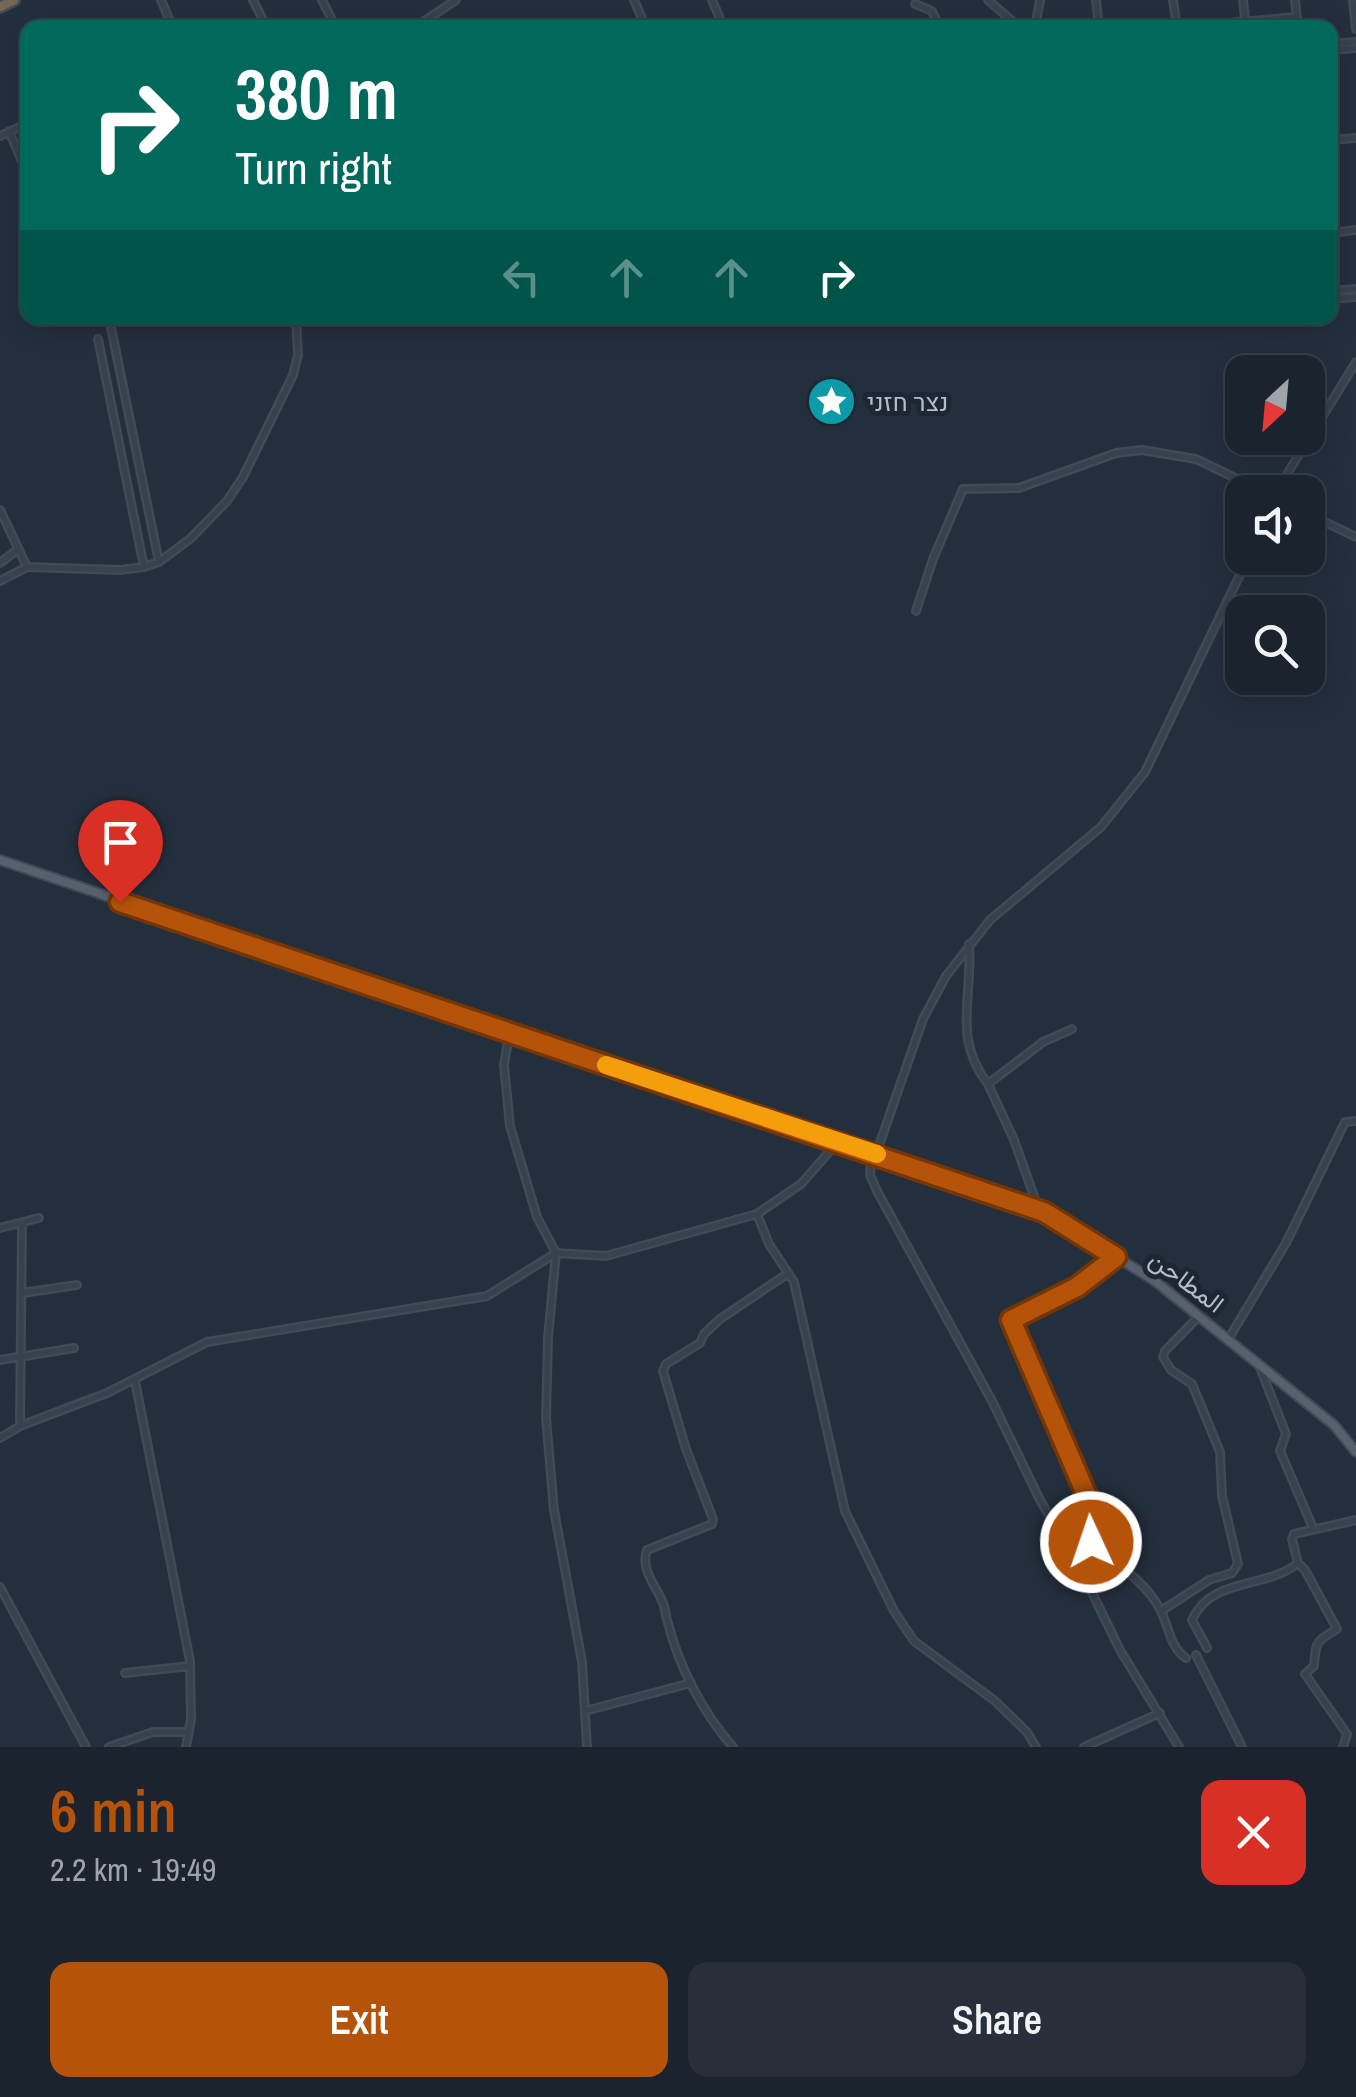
<!DOCTYPE html>
<meta charset="utf-8">
<style>
:root{--surface:#1b232e;--page:#282f3a;--text:#f1f3f6;--muted:#a0a4aa;--line:#39404a;--accent:#b45309}
body{margin:0;font-family:"Archivo Narrow",Vazirmatn,Heebo,sans-serif;background:var(--page);color:var(--text);height:100vh;display:flex;flex-direction:column;font-size:38px;white-space:nowrap}
*{box-sizing:border-box;margin:0}
p{font-size:32px;color:var(--muted)}
.icon{flex:none;width:55px;height:55px;fill:none;stroke:currentColor;stroke-width:2;stroke-linecap:round;stroke-linejoin:round}
.map{position:relative;height:1747px;overflow:hidden}
.panel{display:flex;flex-direction:column;background:var(--surface);flex:1}
.panel>*{flex:none}
.hud{position:absolute;left:20px;top:20px;width:1318px;height:305px;border-radius:20px;box-shadow:0 5px 25px #0003,0 0 0 2px var(--line);background:#00695c;color:#fff;overflow:hidden}
.needle{width:65px;rotate:206deg}
.tools{position:absolute;left:1225px;top:355px;display:grid;gap:20px}
.tools a{display:grid;place-items:center;width:100px;height:100px;border-radius:20px;background:var(--surface);box-shadow:0 5px 25px #0003,0 0 0 2px var(--line);font-size:50px}
.pin{position:absolute;display:grid;place-items:center;width:85px;height:85px;color:#fff;margin:-102px -42px;border-radius:50% 50% 50% 0;rotate:-45deg;box-shadow:0 0 10px #0007}
.pin .icon{rotate:45deg}
.me{position:absolute;width:110px;margin:-55px;rotate:357deg;stroke-linejoin:round;filter:drop-shadow(0 0 8px #0008)}
.turn{display:flex;align-items:center;gap:35px;height:210px;padding:0 50px;font-size:45px}
.turn .icon{width:130px;height:130px;stroke-width:2.5}
.turn b{display:block;font-size:70px;line-height:85px}
.lanes{display:flex;align-items:center;height:95px;padding:0 50px;background:#0003;justify-content:center;gap:50px;direction:ltr}
.lanes .off{opacity:.35}
.round{display:grid;place-items:center;flex:none;width:105px;height:105px;border-radius:20px;background:var(--page)}
.summary{display:flex;align-items:center;justify-content:space-between;height:170px;padding:0 50px}
h1{font-size:60px;font-weight:600;line-height:75px;color:var(--accent)}
.button{display:flex;gap:20px;margin-top:auto;padding:20px 50px}
.button a{flex:1;height:115px;border-radius:20px;background:var(--accent);color:#fff;font-size:40px;font-weight:600;line-height:115px;text-align:center}
.button a+a{background:var(--page);color:var(--text)}
.map>svg:first-child{display:block}
.lines{fill:none;stroke-linecap:round;stroke-linejoin:round}
.minor-casing{stroke:#414a57;stroke-width:10}
.major-casing{stroke:#414a57;stroke-width:12}
.highway-casing{stroke:#434c59;stroke-width:14}
.minor{stroke:#38414e;stroke-width:5}
.major{stroke:#56606e;stroke-width:8}
.highway{stroke:#746855;stroke-width:9}
.route-casing{stroke:#753606;stroke-width:25}
.route{stroke:#b45309;stroke-width:18}
.slow{stroke:#f59e0b;stroke-width:18}
.labels{text-anchor:middle;dominant-baseline:central;stroke-width:10;stroke-linejoin:round;paint-order:stroke}
.poi-label{font-size:25px;fill:#b4bcc9;stroke:#1d2633;text-anchor:start}
.street-label{font-size:25px;fill:#b4bcc9;stroke:#1d2633}
</style>
<div class="map">
<svg width="1356" height="1747" viewBox="0 0 1356 1747">
<rect width="100%" height="100%" fill="#242f3e"/>
<g class="lines">
<defs>
<path id="minor" d="M161,0l12,28
M253,0l14,28
M322,0l14,28
M634,0l12,28
M712,0l12,28
M988,0l32,28
M1096,0l3,28
M1173,0l4,27
M1243,0l3,28
M1295,0l3,28
M1353,0l3,29
M915,4l17,7 8,17
M414,28l42,-28
M1035,28l5,-28
M1169,28l128,-11
M1330,44l26,-2
M1330,50l26,-2
M9,131l19,44
M0,136l28,-13
M1330,140l26,-2
M1330,233l26,-3
M1330,291l26,-2
M1330,299l26,-2
M109,318l50,244
M98,339l46,228
M1276,492l80,-130
M0,510l27,57
M1308,514l48,23
M0,563l17,-13
M0,581l27,-14 93,3 24,-3 15,-5 31,-23 37,-38 16,-24 50,-102 5,-20 -2,-37
M916,611l17,-52 30,-70 56,-1 97,-35 26,-3 54,9 54,26
M969,944c4,53 -17,94 19,140
M509,1034l-5,31 6,61 27,91 19,36 -8,85 -2,80 8,92 28,152 5,85
M876,1154l47,-135 23,-43 44,-56 111,-93 44,-55 103,-214
M871,1156l-1,19 7,16 115,210 48,99 42,72 38,78 59,97
M1039,1210l-25,-70 -26,-56 55,-42 29,-13
M757,1214l12,30 25,38 51,229 49,100 20,30 81,60 32,31 9,15
M0,1228l39,-10
M1116,1257l-39,30 -66,33 88,203 -10,13 2,7c25,22 52,35 69,66 9,17 10,39 26,49
M22,1293l55,-8
M1229,1338l57,-95 59,-121 11,-1
M0,1360l74,-12
M1259,1365l27,69 -6,17 33,77
M135,1381l55,280 1,58 -5,28
M20,1426l2,-202
M0,1438l20,-12 87,-33 100,-51 280,-46 69,-43 50,3 151,-42 44,-30 36,-41
M0,1587l86,160
M1161,1611l48,-31 23,-7 6,-9 -16,-68 -2,-44 -28,-68 -21,-14 -8,-13 2,-6 34,-35
M1207,1648l-15,-28c20,-44 73,-30 106,-57
M1196,1655l46,92
M125,1673l65,-7
M585,1711l106,-28
M109,1747l44,-15h36
M733,1747c-30,-34 -54,-80 -65,-124 -3,-7 -2,-15 -6,-22 -7,-17 -22,-32 -15,-51l65,-26 1,-5 -27,-70 -23,-78 3,-7 34,-21 4,-9 16,-15 67,-45
M1084,1747l76,-34
M1343,1747l4,-13 -42,-60 9,-8c2,-24 1,-24 23,-37l-32,-59 -7,-7 -6,-24 2,-5 62,-14"/>
<path id="major" d="M0,860l1044,352 111,69 179,144 22,27"/>
<path id="highway" d="M0,7l14,-7"/>
</defs>
<use href="#minor" class="minor-casing"/>
<use href="#major" class="major-casing"/>
<use href="#highway" class="highway-casing"/>
<use href="#minor" class="minor"/>
<use href="#major" class="major"/>
<use href="#highway" class="highway"/>
</g>
<g class="lines">
<defs>
<path id="route" d="M120,902l924,310 72,45 -39,30 -66,33 88,204 -9,12 1,6"/>
</defs>
<use href="#route" class="route-casing"/>
<use href="#route" class="route"/>
<path class="slow" d="M606,1065l271,89"/>
</g>
<defs>
<symbol id="sight-disc" viewBox="-11 -11 22 22"><circle r="9.5" fill="#0f9aa8" stroke="#1d2633"/><path d="M0-6L1.8-2.2L6-1.7L2.9 1.2L3.7 5.4L0 3.3L-3.7 5.4L-2.9 1.2L-6-1.7L-1.8-2.2Z" fill="#fff"/></symbol>
</defs>
<g fill-rule="evenodd">
<use href="#sight-disc" x="804" y="374" width="55" height="55"/>
</g>
<g class="labels">
<g class="poi-label">
<text x="867" y="402">נצר חזני</text>
</g>
<g class="street-label">
<text transform="translate(1187 1281) rotate(37)">المطاحن</text>
</g>
</g>
</svg>
<div class="tools">
<a><svg class="needle" viewBox="-14 -14 28 28"><path d="M0-13l5 13h-10z" fill="#e53935"/><path d="M0 13l5-13h-10z" fill="#a0a4aa"/></svg></a>
<a><svg class="icon" aria-label="sound" viewBox="0 0 24 24"><path d="M4 9h4l5-4v14l-5-4H4zM17 9q2 3 0 6"/></svg></a>
<a><svg class="icon" aria-label="search" viewBox="0 0 24 24"><circle cx="10" cy="10" r="6"/><path d="M15 15l6 6"/></svg></a>
</div>
<div class="pin" style="left:120px;top:902px;background:#d93025"><svg class="icon" aria-label="arrive" viewBox="0 0 24 24"><path d="M6 21V4h12l-3 4 3 4H6"/></svg></div>
<svg class="me" style="left:1091px;top:1542px" viewBox="-20 -20 40 40"><circle r="17" fill="#b45309" stroke="#fff" stroke-width="3"/><path d="M0-11L8 9 0 5-8 9z" fill="#fff"/></svg>
<div class="hud">
<div class="turn"><svg class="icon" aria-label="right" viewBox="0 0 24 24"><path d="M7 20v-9h11M14 6l5 5-5 5"/></svg><div><b>380 m</b>Turn right</div></div>
<div class="lanes"><svg class="icon off" aria-label="left" viewBox="0 0 24 24"><path d="M17 20v-9H6M10 6l-5 5 5 5"/></svg><svg class="icon off" aria-label="ahead" viewBox="0 0 24 24"><path d="M12 20V5M6 11l6-6 6 6"/></svg><svg class="icon off" aria-label="ahead" viewBox="0 0 24 24"><path d="M12 20V5M6 11l6-6 6 6"/></svg><svg class="icon" aria-label="right" viewBox="0 0 24 24"><path d="M7 20v-9h11M14 6l5 5-5 5"/></svg></div>
</div>
</div>
<section class="panel">
<div class="summary"><div><h1>6 min</h1><p>2.2 km · 19:49</p></div><a class="round" style="background:#d93025;color:#fff"><svg class="icon" aria-label="close" viewBox="0 0 24 24"><path d="M6 6l12 12M18 6L6 18"/></svg></a></div>
<div class="button"><a>Exit</a><a>Share</a></div>
</section>
